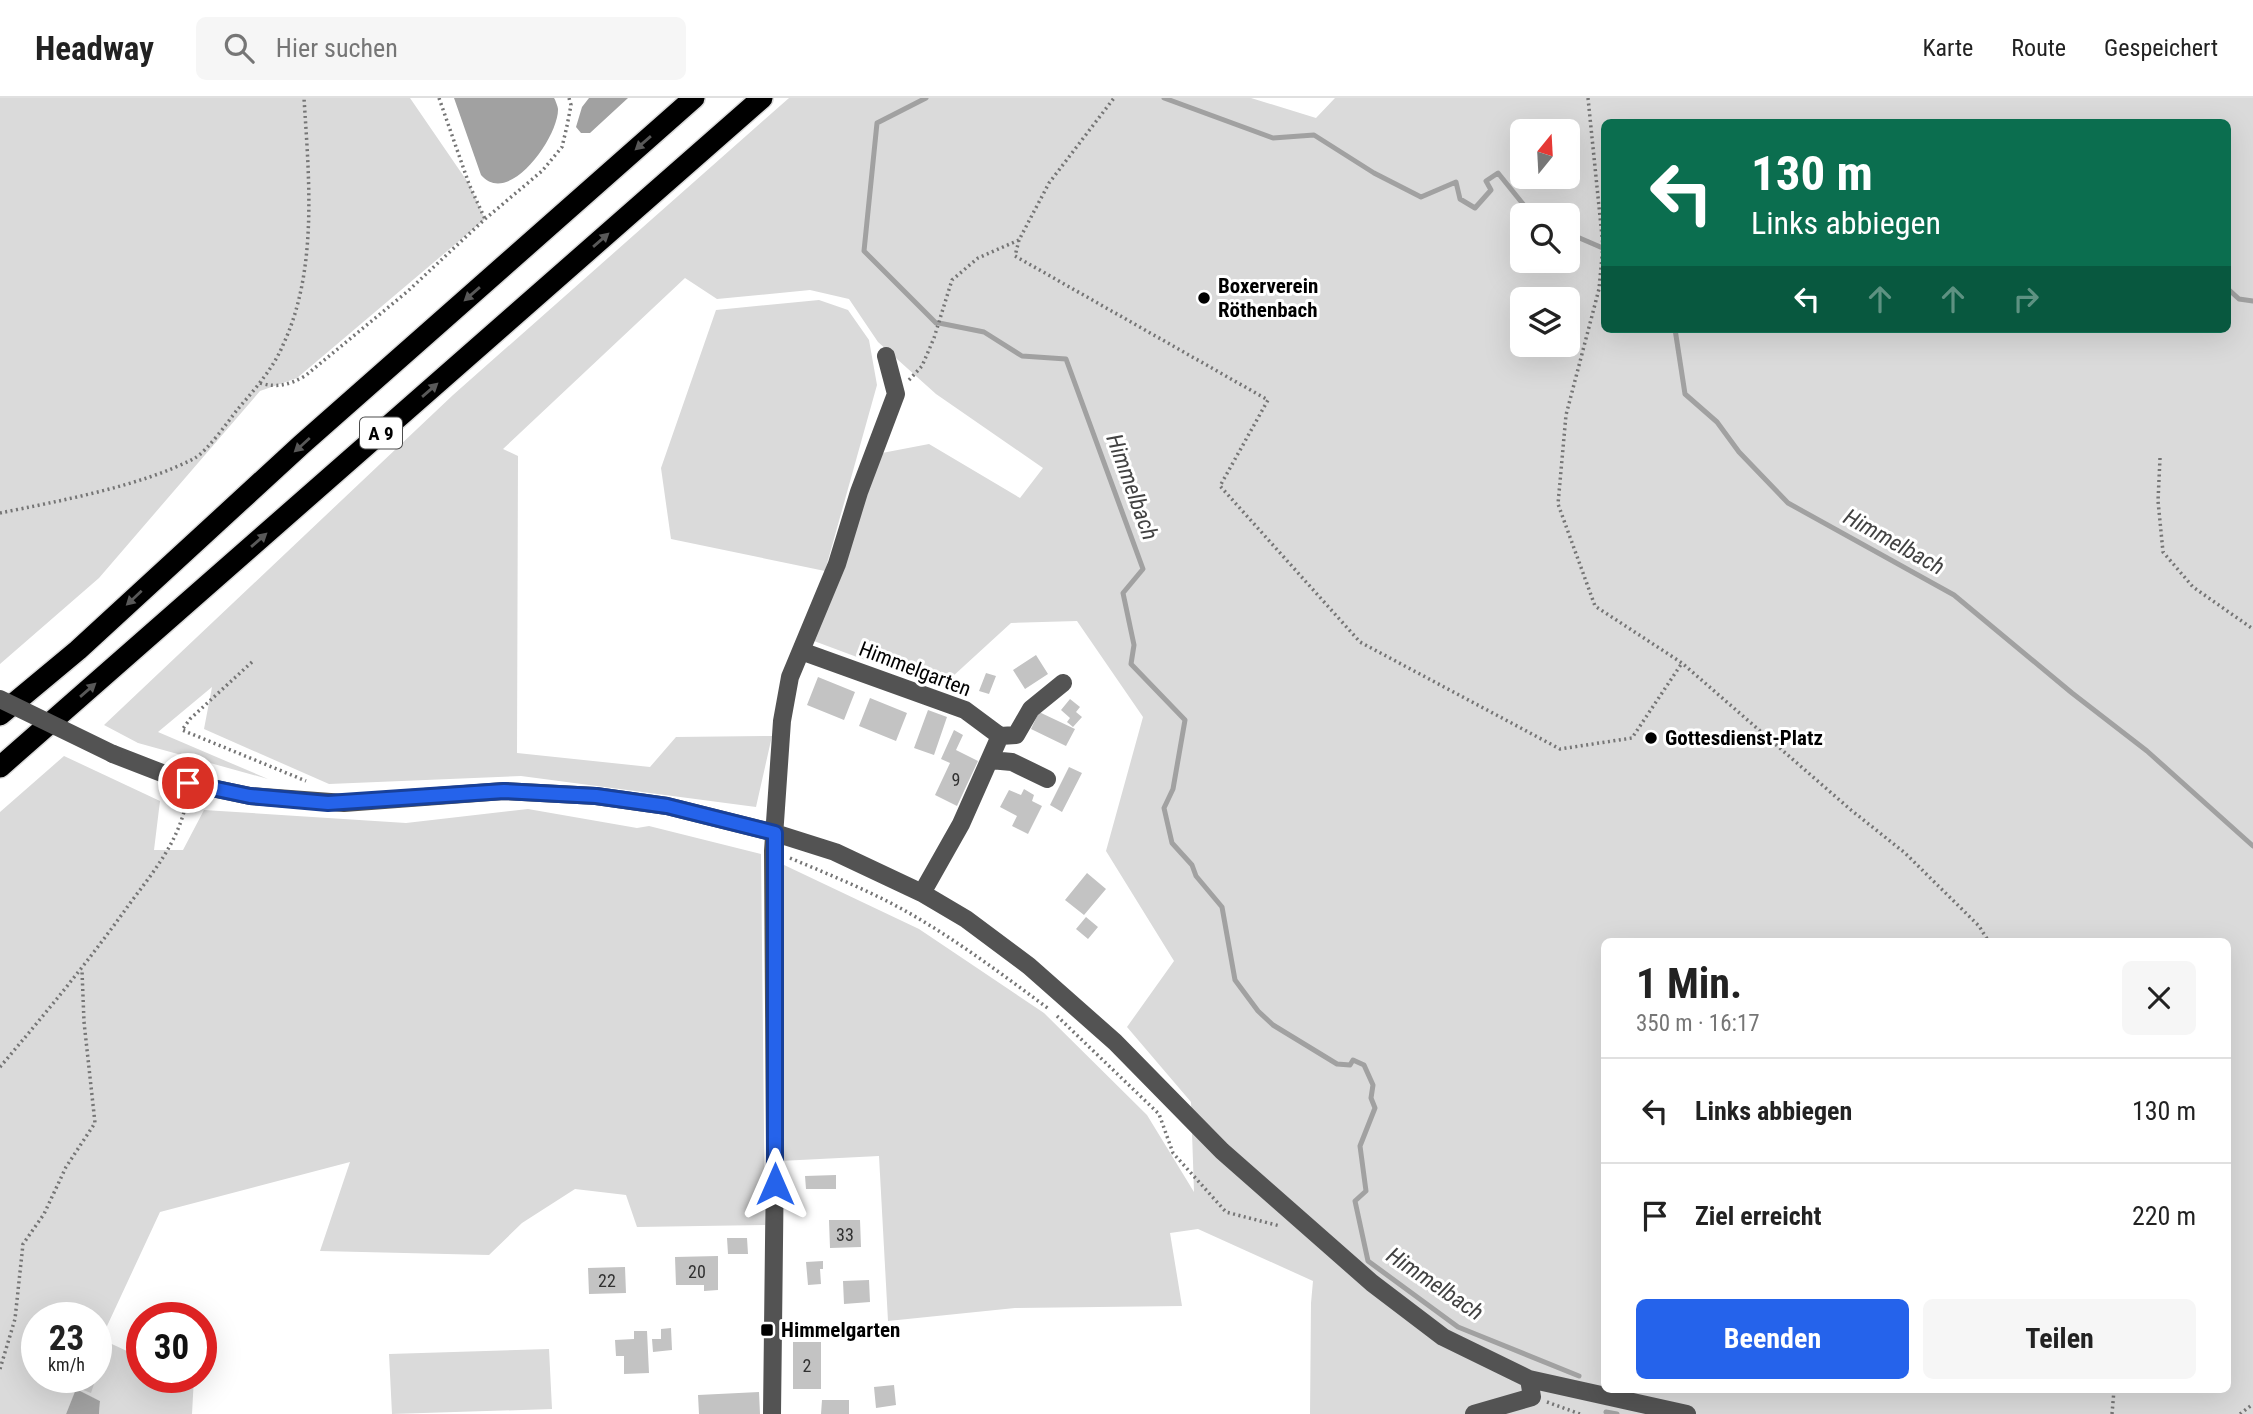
<!DOCTYPE html>
<html lang="de">
<meta charset="utf-8">
<style>
:root{--surface:#fff;--page:#f6f6f6;--text:#222;--muted:#767676;--line:#e0e0e0;--accent:#2563eb}
body{margin:0;font-family:"Roboto Condensed",sans-serif;background:var(--page);color:var(--text);height:100vh;display:flex;flex-direction:column;font-size:26px;white-space:nowrap}
*{box-sizing:border-box;margin:0}
p{font-size:23px;color:var(--muted)}
.icon{flex:none;width:38px;height:38px;fill:none;stroke:currentColor;stroke-width:2;stroke-linecap:round;stroke-linejoin:round}
.map{position:relative;flex:1;overflow:hidden}
.details{position:absolute;left:1601px;top:840px;width:630px;height:455px;display:flex;flex-direction:column;background:var(--surface);border-radius:10px;box-shadow:0 7px 28px #0002}
.details>*{flex:none}
.top-card{position:absolute;left:1601px;top:21px;width:630px;height:214px;border-radius:10px;box-shadow:0 7px 28px #0002;background:#0b6e4f;color:#fff;overflow:hidden}
.needle{width:46px;rotate:18deg}
.tools{position:absolute;left:1510px;top:21px;display:grid;gap:14px}
.tools a{display:grid;place-items:center;width:70px;height:70px;border-radius:10px;background:var(--surface);box-shadow:0 7px 28px #0002;font-size:35px}
.speed{position:absolute;left:21px;top:1204px;display:flex;gap:14px;font-size:35px;font-weight:700;text-align:center}
.speed>*{display:grid;place-content:center;width:91px;height:91px;border-radius:50%;background:var(--surface);box-shadow:0 7px 28px #0002;line-height:1}
.speed small{font-size:18px;font-weight:400}
.speed .limit{border:10px solid #d22;background:#fff;color:#111}
.pin{position:absolute;display:grid;place-items:center;width:60px;height:60px;color:#fff;margin:-30px;border:4px solid #fff;border-radius:50%;box-shadow:0 2px 7px #0007}
.me{position:absolute;width:77px;margin:-38px;rotate:0deg;stroke-linejoin:round;filter:drop-shadow(0 0 5px #0008)}
.turn{display:flex;align-items:center;gap:24px;height:147px;padding:0 35px;font-size:32px}
.turn .icon{width:91px;height:91px;stroke-width:2.5}
.turn b{display:block;font-size:49px;line-height:60px}
.lanes{display:flex;align-items:center;height:66px;padding:0 35px;background:#0003;justify-content:center;gap:35px;direction:ltr}
.lanes .off{opacity:.35}
.round{display:grid;place-items:center;flex:none;width:74px;height:74px;border-radius:10px;background:var(--page)}
.summary{display:flex;align-items:center;justify-content:space-between;height:119px;padding:0 35px}
h1{font-size:42px;font-weight:700;line-height:52px}
.action{display:flex;gap:14px;margin-top:auto;padding:14px 35px}
.action a{flex:1;height:80px;border-radius:10px;background:var(--accent);color:#fff;font-size:28px;font-weight:700;line-height:80px;text-align:center}
.action a+a{background:var(--page);color:var(--text)}
ul{padding:0;list-style:none}
li{display:flex;align-items:center;gap:21px;height:105px;padding:0 35px;border-top:2px solid var(--line)}
li div{flex:1}
li b{display:block;font-size:26px}
li em{font-style:normal}
header{display:flex;align-items:center;gap:42px;box-sizing:border-box;height:98px;padding:0 35px;background:var(--surface);border-bottom:2px solid var(--line)}
header strong{font-size:33px}
nav{display:flex;gap:38px;margin-inline-start:auto;font-size:24px}
.search{width:490px;height:63px;background:var(--page);display:flex;align-items:center;gap:18px;box-sizing:border-box;padding:0 24px;border-radius:10px;color:var(--muted);font-size:26px}
.map>svg:first-child{display:block}
.green{fill:#dadada;fill-rule:evenodd}
.water{fill:#a1a1a1}
.lines{fill:none;stroke-linecap:round;stroke-linejoin:round}
.stream{stroke:#a1a1a1;stroke-width:5}
.building{fill:#c3c3c3}
.highway-casing{stroke:#dbdbdb;stroke-width:24}
.path{stroke:#757575;stroke-width:3.5;stroke-dasharray:2 3.5;stroke-linecap:butt}
.minor{stroke:#535353;stroke-width:18}
.highway{stroke:#000;stroke-width:21}
.minor-bridge{stroke:#535353;stroke-width:18}
.oneway{fill:#595959}
.route-casing{stroke:#184099;stroke-width:18}
.route{stroke:#2563eb;stroke-width:12}
.poi-dot{fill:#000;stroke:#fff;stroke-width:2.5}
.labels{text-anchor:middle;dominant-baseline:central;stroke-width:6;stroke-linejoin:round;paint-order:stroke}
.number-label{font-size:18px;fill:#313131}
.shield{fill:#fff;stroke:#4c4c4c;stroke-width:2}
.shield-label{font-size:19px;font-weight:bold;fill:#000}
.poi-label{font-size:21px;font-weight:bold;fill:#000;stroke:#fff;text-anchor:start}
.street-label{font-size:21px;fill:#000;stroke:#fff}
.water-label{font-size:23px;font-style:italic;fill:#424242;stroke:#fff}
</style>
<header>
<strong>Headway</strong>
<div class="search"><svg class="icon" aria-label="search" viewBox="0 0 24 24"><circle cx="10" cy="10" r="6"/><path d="M15 15l6 6"/></svg>Hier suchen</div>
<nav><a>Karte</a><a>Route</a><a>Gespeichert</a></nav>
</header>
<div class="map">
<svg width="2253" height="1316" viewBox="0 0 2253 1316">
<rect width="100%" height="100%" fill="#fff"/>
<path class="green" d="M0,0h410l59,86 16,35 -188,159 -37,13 -161,187 -99,86z
M789,0h462l65,20 19,-20h918v1316h-943l1,-111 2,-22 -115,-52 -28,4 12,73 -167,2 -127,13 -9,-165 -99,5 2,-297 137,65 125,84 103,102 47,77 -3,-90 -64,-75 47,-66 -68,-110 37,-134 -66,-96 -66,2 -71,65 -126,-47 68,-188 47,-9 91,54 23,-30 -107,-74 -58,-52 -29,-43 -39,-9 -93,9 -32,-21 -182,171 15,7 -1,297 133,14 26,-30 96,-1 -16,71 -235,-31 -192,8 -125,-55 8,-42 -54,45 110,47 -130,-36 -34,-18 349,-330zM1605,24h623v207h-623zM1522,33h46v46h-46zM1522,117h46v46h-46zM1522,201h46v46h-46zM1605,844h623v448h-623z
M819,202l29,10 21,30 8,45 -52,186 -154,-32 -10,-71 55,-158z
M64,658l96,45 -6,49h29l21,-40 202,13 122,-14 109,19 12,-2 112,28 4,371 -128,2 -11,-32 -51,-6 -53,34 -33,32 -169,-4 30,-89 -190,50 -59,127 41,19v19h52l-2,37h-93l1,-13 -24,-11 -10,24h-66v-602zM37,1220h59v59h-59z
M549,1251l3,60 -160,5 -3,-60z"/>
<path class="water" d="M454,0h100c1,1 4,9 4,11 1,27 -49,99 -77,66z
M589,0h39l-38,35h-9l-5,-6 6,-20z
M76,1291l24,12 -1,13h-33z"/>
<g class="lines">
<path class="stream" d="M926,0l-49,25 -13,128 72,72
M1164,0l109,40 41,-3 60,38 47,24 35,-15 4,17 15,9 16,-18 -5,-9 12,-8 29,36 11,6
M1568,135l37,16
M2228,191l11,10 14,2
M939,225l45,9 38,24 44,3 77,210 -20,24 11,52 -3,19 54,56 -12,69 -9,19 8,35 20,22 4,11 26,31 13,73 23,31 15,14 64,39 13,1 3,-5 11,5 9,20 -2,13 4,10 -15,38 6,45 -11,10 13,60 90,66 121,49
M1675,231l10,65 32,28 22,30 49,51 166,92 118,98 75,58 106,95
M1606,1314l11,2"/>
</g>
<path class="building" d="M1036,557l12,19 -23,15 -12,-19z
M986,575l10,3 -7,18 -10,-3z
M818,579l37,15 -11,28 -37,-15z
M870,600l37,15 -11,28 -37,-15z
M1070,601l10,8 -4,5 6,5 -9,10 -6,-5 3,-4 -9,-8z
M928,612l19,7 -13,38 -20,-7z
M1039,614l36,17 -9,17 -35,-17z
M954,632l9,5 -7,15 22,11 -21,45 -22,-11 15,-32 -9,-4z
M1069,669l13,6 -20,39 -12,-7z
M1024,691l10,6 -2,6 10,5 -14,28 -16,-8 5,-10 -17,-9 9,-17 12,5z
M1087,775l19,16 -22,26 -19,-15z
M1086,819l12,10 -10,12 -12,-10z
M836,1077v14h-30l-1,-13z
M829,1122h31l1,27 -31,1z
M727,1140h20l1,16h-20z
M718,1158v34l-14,1v-6h-28l-1,-28z
M823,1163v8h-3l1,15 -13,1 -2,-23z
M625,1169l1,26 -37,1 -1,-26z
M869,1182l1,22 -26,2 -1,-23z
M671,1230l1,22 -19,2 -1,-13h9v-10z
M634,1233h13l2,42 -25,1v-18h-8l-1,-16 19,-1z
M793,1244h28v47h-28z
M82,1279l14,1 -5,15 -13,-5z
M894,1287l2,20 -20,3 -2,-21z
M759,1294l1,22h-61l-1,-19z
M822,1302h27v14h-28z"/>
<g class="lines">
<defs>
<path id="highway" d="M0,617l78,-65 223,-205 393,-347
M0,669l762,-669"/>
</defs>
<use href="#highway" class="highway-casing"/>
<path class="path" d="M439,0l30,86 16,35
M1588,0l15,148 -4,43 -33,126 -8,89 37,102 87,57 169,147 54,43 74,73 10,16
M1019,142l-4,16 253,144 -48,86 140,156 200,107 72,-11 50,-75
M909,282l13,-14 12,-28 18,-58 26,-22 41,-18 30,-57 65,-85
M260,285c17,5 29,2 45,-7l103,-85 77,-72 57,-48 20,-24 5,-21 4,-21 -2,-7
M2160,360l-2,43 5,51 30,35 60,42
M0,415c59,-12 142,-27 195,-55 13,-8 32,-35 42,-48 17,-20 36,-41 46,-65 35,-75 26,-166 21,-247
M252,564l-62,57 -8,11 124,51
M790,760c45,19 90,37 131,62 45,27 86,58 128,89
M1057,918l102,98 14,39 53,59 54,14
M0,969c45,-53 88,-105 128,-161 25,-34 52,-65 59,-108
M0,1271l15,-50 8,-75 21,-30 22,-47 29,-44 -11,-101 -2,-51
M1547,1304l33,12
M2112,1316l2,-24
M2240,1316l13,-10"/>
<path class="minor" d="M801,553l164,59 35,26
M1000,638l16,-1 15,-26 32,-26
M113,656l75,29 62,13 94,7 160,-12 92,5 71,10 108,27 60,19 87,41 44,26 63,47 86,76 107,109 150,132 71,54 86,42 158,35
M990,662l22,2 35,17
M922,795l39,-69 39,-88
M772,1316l3,-257 -2,-306 9,-130 8,-44 47,-113 22,-72 37,-98 -10,-38
M1474,1316l58,-17 -3,-18"/>
<use href="#highway" class="highway"/>
<path class="minor-bridge" d="M0,601l113,55"/>
</g>
<defs><path id="oneway-solid" d="M-6-.8H1V-3.2L6.5 0L1 3.2V.8H-6Z" transform="scale(1.75)"/></defs>
<g class="oneway">
<use href="#oneway-solid" transform="translate(643 45) rotate(139)"/>
<use href="#oneway-solid" transform="translate(601 142) rotate(-41)"/>
<use href="#oneway-solid" transform="translate(472 196) rotate(139)"/>
<use href="#oneway-solid" transform="translate(430 292) rotate(-41)"/>
<use href="#oneway-solid" transform="translate(302 347) rotate(138)"/>
<use href="#oneway-solid" transform="translate(259 442) rotate(-41)"/>
<use href="#oneway-solid" transform="translate(134 500) rotate(137)"/>
<use href="#oneway-solid" transform="translate(88 592) rotate(-41)"/>
</g>
<g class="lines">
<defs>
<path id="route" d="M188,685l62,13 78,7 176,-12 92,5 71,10 108,27v351"/>
</defs>
<use href="#route" class="route-casing"/>
<use href="#route" class="route"/>
</g>
<g class="poi-dot">
<circle cx="1204" cy="200" r="7"/>
<circle cx="1651" cy="640" r="7"/>
<rect x="760" y="1225" width="14" height="14" rx="3.5"/>
</g>
<g class="labels">
<g class="number-label">
<text x="956" y="681">9</text>
<text x="845" y="1136">33</text>
<text x="697" y="1173">20</text>
<text x="607" y="1182">22</text>
<text x="807" y="1267">2</text>
</g>
<rect class="shield" x="360" y="319.5" width="42" height="31" rx="5"/>
<g class="shield-label">
<text x="381" y="335">A 9</text>
</g>
<g class="poi-label">
<text x="1218" y="188">Boxerverein<tspan x="1218" dy="24">Röthenbach</tspan></text>
<text x="1665" y="640">Gottesdienst-Platz</text>
<text x="781" y="1232">Himmelgarten</text>
</g>
<g class="street-label">
<text transform="translate(915 571) rotate(21)">Himmelgarten</text>
</g>
<g class="water-label">
<text transform="translate(1132 389) rotate(70)">Himmelbach</text>
<text transform="translate(1894 444) rotate(29)">Himmelbach</text>
<text transform="translate(1435 1186) rotate(34)">Himmelbach</text>
</g>
</g>
</svg>
<div class="tools">
<a><svg class="needle" viewBox="-14 -14 28 28"><path d="M0-13l5 13h-10z" fill="#e53935"/><path d="M0 13l5-13h-10z" fill="#767676"/></svg></a>
<a><svg class="icon" aria-label="search" viewBox="0 0 24 24"><circle cx="10" cy="10" r="6"/><path d="M15 15l6 6"/></svg></a>
<a><svg class="icon" aria-label="layers" viewBox="0 0 24 24"><path d="M12 4l9 5-9 5-9-5zM3 14l9 5 9-5"/></svg></a>
</div>
<div class="speed"><div>23<small>km/h</small></div><div class="limit">30</div></div>
<div class="pin" style="left:188px;top:685px;background:#d93025"><svg class="icon" aria-label="arrive" viewBox="0 0 24 24"><path d="M6 21V4h12l-3 4 3 4H6"/></svg></div>
<svg class="me" style="left:775px;top:1086px" viewBox="-20 -20 40 40"><path d="M0-17L14 15 0 8-14 15z" fill="#2563eb" stroke="#fff" stroke-width="4"/></svg>
<div class="top-card">
<div class="turn"><svg class="icon" aria-label="left" viewBox="0 0 24 24"><path d="M17 20v-9H6M10 6l-5 5 5 5"/></svg><div><b>130 m</b>Links abbiegen</div></div>
<div class="lanes"><svg class="icon" aria-label="left" viewBox="0 0 24 24"><path d="M17 20v-9H6M10 6l-5 5 5 5"/></svg><svg class="icon off" aria-label="ahead" viewBox="0 0 24 24"><path d="M12 20V5M6 11l6-6 6 6"/></svg><svg class="icon off" aria-label="ahead" viewBox="0 0 24 24"><path d="M12 20V5M6 11l6-6 6 6"/></svg><svg class="icon off" aria-label="right" viewBox="0 0 24 24"><path d="M7 20v-9h11M14 6l5 5-5 5"/></svg></div>
</div>
<section class="details">
<div class="summary"><div><h1>1 Min.</h1><p>350 m · 16:17</p></div><a class="round"><svg class="icon" aria-label="close" viewBox="0 0 24 24"><path d="M6 6l12 12M18 6L6 18"/></svg></a></div>
<ul>
<li><svg class="icon" aria-label="left" viewBox="0 0 24 24"><path d="M17 20v-9H6M10 6l-5 5 5 5"/></svg><div><b>Links abbiegen</b></div><em>130 m</em></li>
<li><svg class="icon" aria-label="arrive" viewBox="0 0 24 24"><path d="M6 21V4h12l-3 4 3 4H6"/></svg><div><b>Ziel erreicht</b></div><em>220 m</em></li>
</ul>
<div class="action"><a>Beenden</a><a>Teilen</a></div>
</section>
</div>
